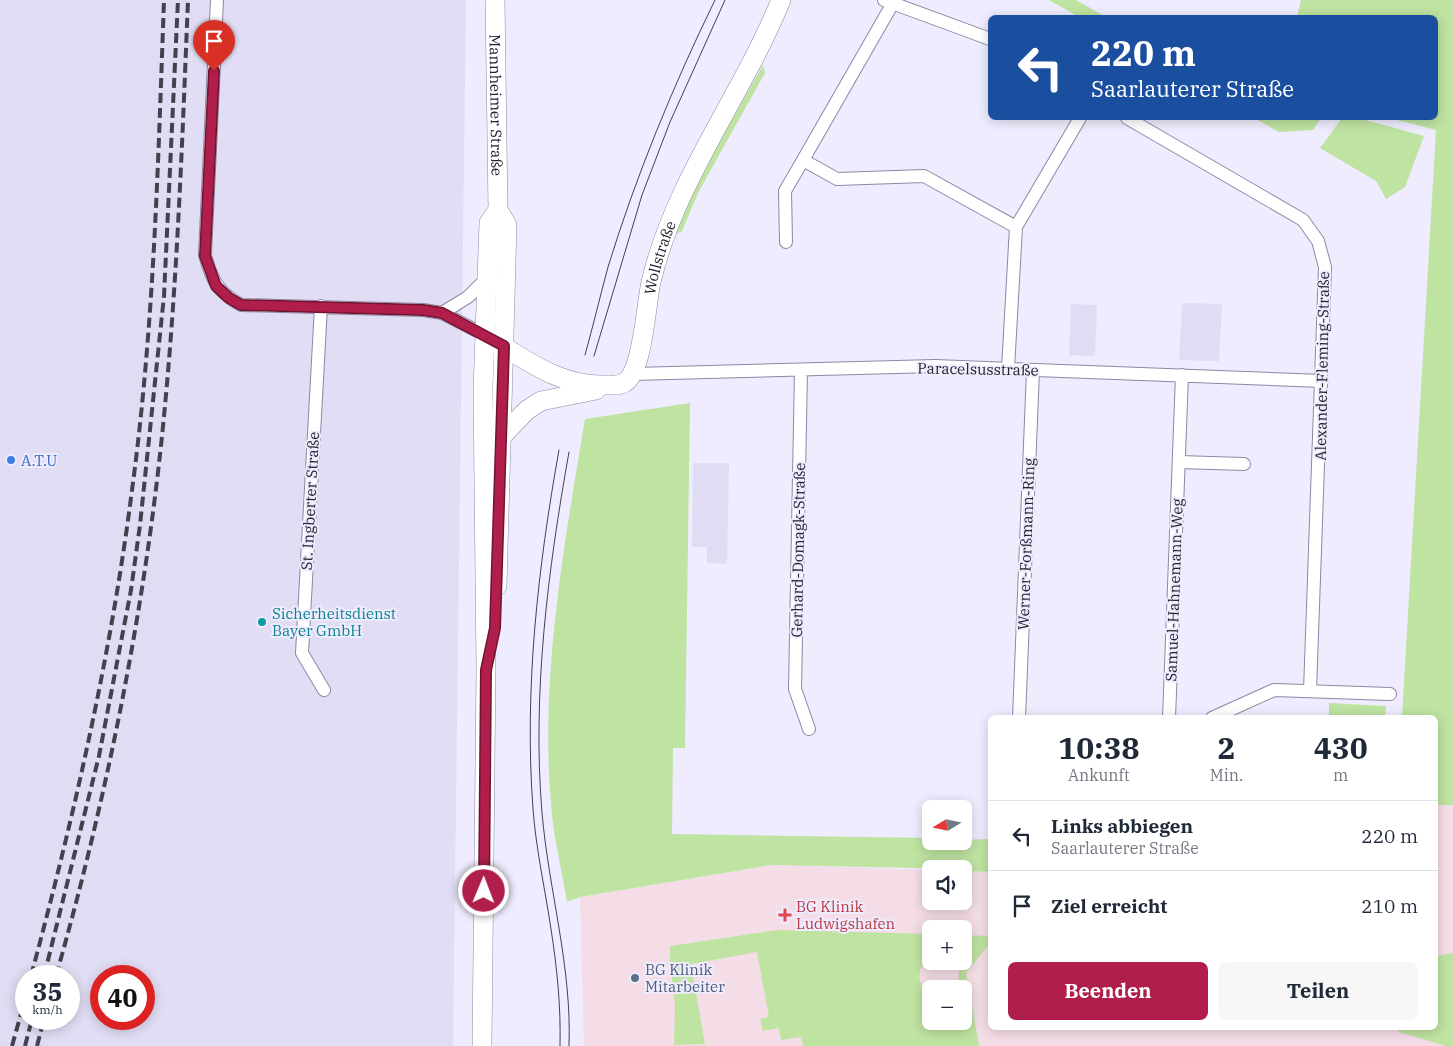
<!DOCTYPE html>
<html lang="de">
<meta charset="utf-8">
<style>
:root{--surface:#fff;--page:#f6f6f7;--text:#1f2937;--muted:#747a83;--line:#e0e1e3;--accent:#b01e4b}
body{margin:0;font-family:"IBM Plex Serif",serif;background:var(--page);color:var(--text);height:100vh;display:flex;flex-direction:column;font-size:19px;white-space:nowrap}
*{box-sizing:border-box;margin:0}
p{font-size:16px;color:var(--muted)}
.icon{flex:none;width:28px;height:28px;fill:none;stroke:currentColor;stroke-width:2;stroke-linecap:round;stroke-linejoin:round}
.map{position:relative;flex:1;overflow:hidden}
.sheet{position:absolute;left:988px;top:715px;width:450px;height:315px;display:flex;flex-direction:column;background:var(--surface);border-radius:8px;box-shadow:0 2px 12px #0003}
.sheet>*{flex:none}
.top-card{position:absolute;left:988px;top:15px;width:450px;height:105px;border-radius:8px;box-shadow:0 2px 12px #0003;background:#1a4fa0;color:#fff;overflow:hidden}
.needle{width:32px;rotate:260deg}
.tools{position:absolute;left:922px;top:800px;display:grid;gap:10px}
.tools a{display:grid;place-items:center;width:50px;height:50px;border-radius:8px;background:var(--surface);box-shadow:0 2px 12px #0003;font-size:25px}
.speed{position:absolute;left:15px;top:965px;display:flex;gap:10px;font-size:25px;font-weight:700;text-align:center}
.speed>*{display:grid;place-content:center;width:65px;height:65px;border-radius:50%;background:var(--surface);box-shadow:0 2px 12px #0003;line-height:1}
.speed small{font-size:12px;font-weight:400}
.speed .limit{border:8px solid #d22;background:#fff;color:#111}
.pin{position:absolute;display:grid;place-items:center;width:42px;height:42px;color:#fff;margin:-51px -21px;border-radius:50% 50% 50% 0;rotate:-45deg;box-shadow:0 0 5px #0007}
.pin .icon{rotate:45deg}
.me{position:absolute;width:55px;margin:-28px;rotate:1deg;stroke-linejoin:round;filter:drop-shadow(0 0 4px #0008)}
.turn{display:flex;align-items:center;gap:18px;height:105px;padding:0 20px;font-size:22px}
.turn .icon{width:65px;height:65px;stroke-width:2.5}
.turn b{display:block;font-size:35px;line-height:42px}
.eta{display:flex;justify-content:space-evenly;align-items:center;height:85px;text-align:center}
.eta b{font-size:30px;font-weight:800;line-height:35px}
.button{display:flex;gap:10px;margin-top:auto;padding:10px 20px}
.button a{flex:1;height:58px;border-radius:8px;background:var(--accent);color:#fff;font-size:20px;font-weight:800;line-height:58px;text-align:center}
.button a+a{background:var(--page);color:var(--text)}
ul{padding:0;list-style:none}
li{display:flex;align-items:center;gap:15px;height:70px;padding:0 20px;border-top:1px solid var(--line)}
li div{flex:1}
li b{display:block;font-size:19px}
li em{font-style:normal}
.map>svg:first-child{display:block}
.commercial{fill:#e1ddf4;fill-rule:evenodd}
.built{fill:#dfdcf3}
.medical{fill:#f5dde7;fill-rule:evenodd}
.green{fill:#bfe3a1}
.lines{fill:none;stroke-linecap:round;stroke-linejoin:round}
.street-casing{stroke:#8c88a3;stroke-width:14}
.secondary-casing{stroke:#8c88a3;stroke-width:20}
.street{stroke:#fff;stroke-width:12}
.secondary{stroke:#fff;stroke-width:19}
.tram{stroke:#42414d;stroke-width:1}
.rail{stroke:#42414d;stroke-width:4;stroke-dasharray:10 5;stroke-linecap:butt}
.route-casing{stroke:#721431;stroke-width:12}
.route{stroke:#b01e4b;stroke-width:9}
.shop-dot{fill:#3f7fe0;stroke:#eeecfe;stroke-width:2}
.culture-dot{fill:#0f9aa8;stroke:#eeecfe;stroke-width:2}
.health-dot{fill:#e0444e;stroke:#eeecfe;stroke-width:2}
.service-dot{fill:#5c6f8a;stroke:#eeecfe;stroke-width:2}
.labels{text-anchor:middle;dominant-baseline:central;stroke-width:4;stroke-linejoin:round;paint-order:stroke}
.street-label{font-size:15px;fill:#23222d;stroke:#eeecfe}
.shop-label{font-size:15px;fill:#366cbe;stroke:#eeecfe;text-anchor:start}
.culture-label{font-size:15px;fill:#0d838f;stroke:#eeecfe;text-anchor:start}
.health-label{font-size:15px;fill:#be3a42;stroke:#eeecfe;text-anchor:start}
.service-label{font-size:15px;fill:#4e5e75;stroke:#eeecfe;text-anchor:start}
</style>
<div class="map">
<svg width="1453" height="1046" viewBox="0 0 1453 1046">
<rect width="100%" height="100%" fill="#eeecfe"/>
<path class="commercial" d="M0,0h129l-13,350 -11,108 -15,87 -90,-46z
M194,0h272l-13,1046h-405l7,-27h14v-43h-4l62,-251 31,-158 20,-214zM101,976h43v43h-43z"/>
<path class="built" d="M129,0h65l-16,353 -20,214 -31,158 -62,251h-39v43h29l-7,27h-48v-547l90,45 15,-86 11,-108z
M1182,303l40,1 -3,57 -40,-1z
M1071,304l26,1 -2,51 -26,-1z
M693,463h36l-2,101 -20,-1v-16h-15z"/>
<path class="medical" d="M1435,805h18v241h-869l-4,-149 191,-32 160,5v31h33v-30l26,1v156h445zM931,929h33v32h-33zM931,989h33v32h-33z"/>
<path class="green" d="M1049,0h27l30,17h-27z
M1301,0h152v805h-18v-87l-33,-1 34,-587 -46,-12h45v-100l-138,-1z
M763,65l2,8 -66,118 -17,40 -6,3 17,-45z
M1254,118h67l-8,12 -34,2z
M1342,118h16l66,18 -19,51 -19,12 -10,-18 -56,-33z
M690,403l-5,345h-12l-1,86 259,4v3l59,-2v33l-26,-1v-2l-193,-4 -191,32 -13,5c-5,-33 -14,-65 -16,-98 -11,-129 13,-258 34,-385z
M1329,703l57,3 -1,11h-56z
M778,930l153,4v24c-16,9 -15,27 0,37v26h33v-28l6,2 9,51h-176l-2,-9 -20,3 -2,-12 -16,3 -3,-12 9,-2 -12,-65 -66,12 14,80 -31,1 1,-40 -5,-43v-16z
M964,935l26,1v7l-24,30 3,14 -11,-3 1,-14 -6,-9h11z
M1453,953v93h-7l-47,-14 -1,-4h37v-72z"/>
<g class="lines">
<defs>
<path id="street" d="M217,0l-12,255c7,26 13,37 36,50l182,5 19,3 43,22
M884,0l106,39
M893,3l-90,157 34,19 87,-3 92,51
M1127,118l176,102 15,21 7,26 -15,424
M786,242l-1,-51 18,-31
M321,306l-19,347 22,37
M442,313l26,-16 19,-19
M1008,369l8,-142 64,-109
M801,370l-6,319 14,40
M634,374l301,-8 387,15
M1179,462l65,2
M1019,718l14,-348
M1169,718l13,-343
M1212,718l62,-28 116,4"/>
<g id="secondary">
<path id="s1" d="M495,0l3,210 9,15 -10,361"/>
<path id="s2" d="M495,341c35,22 68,46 111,44 6,0 13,1 18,-2 19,-10 22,-79 27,-101 24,-102 91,-186 130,-282"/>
<path d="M502,436l25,-26 14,-9 55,-11"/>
<path d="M482,1046l4,-377 -3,-279 6,-167 9,-13"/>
</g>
</defs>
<use href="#street" class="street-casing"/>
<use href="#secondary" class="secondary-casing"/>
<use href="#street" class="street"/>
<use href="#secondary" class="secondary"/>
<path class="tram" d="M585,355c8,-29 15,-58 23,-88 28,-91 65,-181 107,-267
M594,356l48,-161 28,-73 55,-122
M559,450c-21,117 -35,239 -26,359 3,40 12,80 18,120 6,39 10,77 9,117
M569,1046c3,-79 -20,-154 -27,-233 -10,-120 6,-243 27,-361"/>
<path class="rail" d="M31,976c43,-160 80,-321 101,-486 22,-162 26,-326 32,-490
M44,976l55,-220 32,-166 9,-65 24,-229 14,-296
M56,976c50,-176 87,-358 106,-540 15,-145 20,-290 26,-436
M12,1046l14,-50
M25,1046l7,-27
M37,1046l7,-27"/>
</g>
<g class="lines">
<defs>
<path id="route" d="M214,71l-9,185 11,30 13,12 12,7 182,5 19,3 62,33 -9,282 -9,42 -2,221"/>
</defs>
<use href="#route" class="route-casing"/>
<use href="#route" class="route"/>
</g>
<circle class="shop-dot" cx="11" cy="460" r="5"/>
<circle class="culture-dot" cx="262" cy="622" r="5"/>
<path class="health-dot" d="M782.5 907.5h5v5h5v5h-5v5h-5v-5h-5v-5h5z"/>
<circle class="service-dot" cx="635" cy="978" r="5"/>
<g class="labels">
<g class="street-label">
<text stroke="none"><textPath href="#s1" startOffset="105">Mannheimer Straße</textPath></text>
<text stroke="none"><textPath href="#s2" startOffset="272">Wollstraße</textPath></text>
<text transform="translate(1322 366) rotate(-89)">Alexander-Fleming-Straße</text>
<text transform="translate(978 369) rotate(1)">Paracelsusstraße</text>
<text transform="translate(310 501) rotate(-87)">St. Ingberter Straße</text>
<text transform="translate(1026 544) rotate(-88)">Werner-Forßmann-Ring</text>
<text transform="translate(798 550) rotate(-89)">Gerhard-Domagk-Straße</text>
<text transform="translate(1174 590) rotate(-88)">Samuel-Hahnemann-Weg</text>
</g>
<g class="shop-label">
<text x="21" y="460">A.T.U</text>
</g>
<g class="culture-label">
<text x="272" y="613">Sicherheitsdienst<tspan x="272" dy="17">Bayer GmbH</tspan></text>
</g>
<g class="health-label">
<text x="796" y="906">BG Klinik<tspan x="796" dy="17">Ludwigshafen</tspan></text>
</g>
<g class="service-label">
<text x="645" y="969">BG Klinik<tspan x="645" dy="17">Mitarbeiter</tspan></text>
</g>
</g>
</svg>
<div class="tools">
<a><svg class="needle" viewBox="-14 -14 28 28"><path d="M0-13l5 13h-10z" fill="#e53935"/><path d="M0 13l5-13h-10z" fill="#747a83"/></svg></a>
<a><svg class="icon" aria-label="sound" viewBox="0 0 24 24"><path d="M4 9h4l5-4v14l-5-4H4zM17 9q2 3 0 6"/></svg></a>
<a>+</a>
<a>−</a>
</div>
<div class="speed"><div>35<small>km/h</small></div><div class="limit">40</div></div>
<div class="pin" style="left:214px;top:71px;background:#d93025"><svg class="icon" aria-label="arrive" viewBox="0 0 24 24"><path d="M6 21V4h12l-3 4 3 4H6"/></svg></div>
<svg class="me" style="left:484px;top:891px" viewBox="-20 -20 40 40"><circle r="17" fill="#b01e4b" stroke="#fff" stroke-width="3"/><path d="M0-11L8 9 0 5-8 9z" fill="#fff"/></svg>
<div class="top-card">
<div class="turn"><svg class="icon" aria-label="left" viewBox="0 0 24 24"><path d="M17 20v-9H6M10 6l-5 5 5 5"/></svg><div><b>220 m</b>Saarlauterer Straße</div></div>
</div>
<section class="sheet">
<div class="eta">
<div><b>10:38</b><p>Ankunft</p></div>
<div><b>2</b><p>Min.</p></div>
<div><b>430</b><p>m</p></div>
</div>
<ul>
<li><svg class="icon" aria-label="left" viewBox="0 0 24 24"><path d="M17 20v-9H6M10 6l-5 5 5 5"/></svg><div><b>Links abbiegen</b><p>Saarlauterer Straße</p></div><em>220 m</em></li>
<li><svg class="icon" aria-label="arrive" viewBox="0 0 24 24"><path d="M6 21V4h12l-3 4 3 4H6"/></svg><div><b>Ziel erreicht</b></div><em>210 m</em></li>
</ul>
<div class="button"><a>Beenden</a><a>Teilen</a></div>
</section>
</div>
